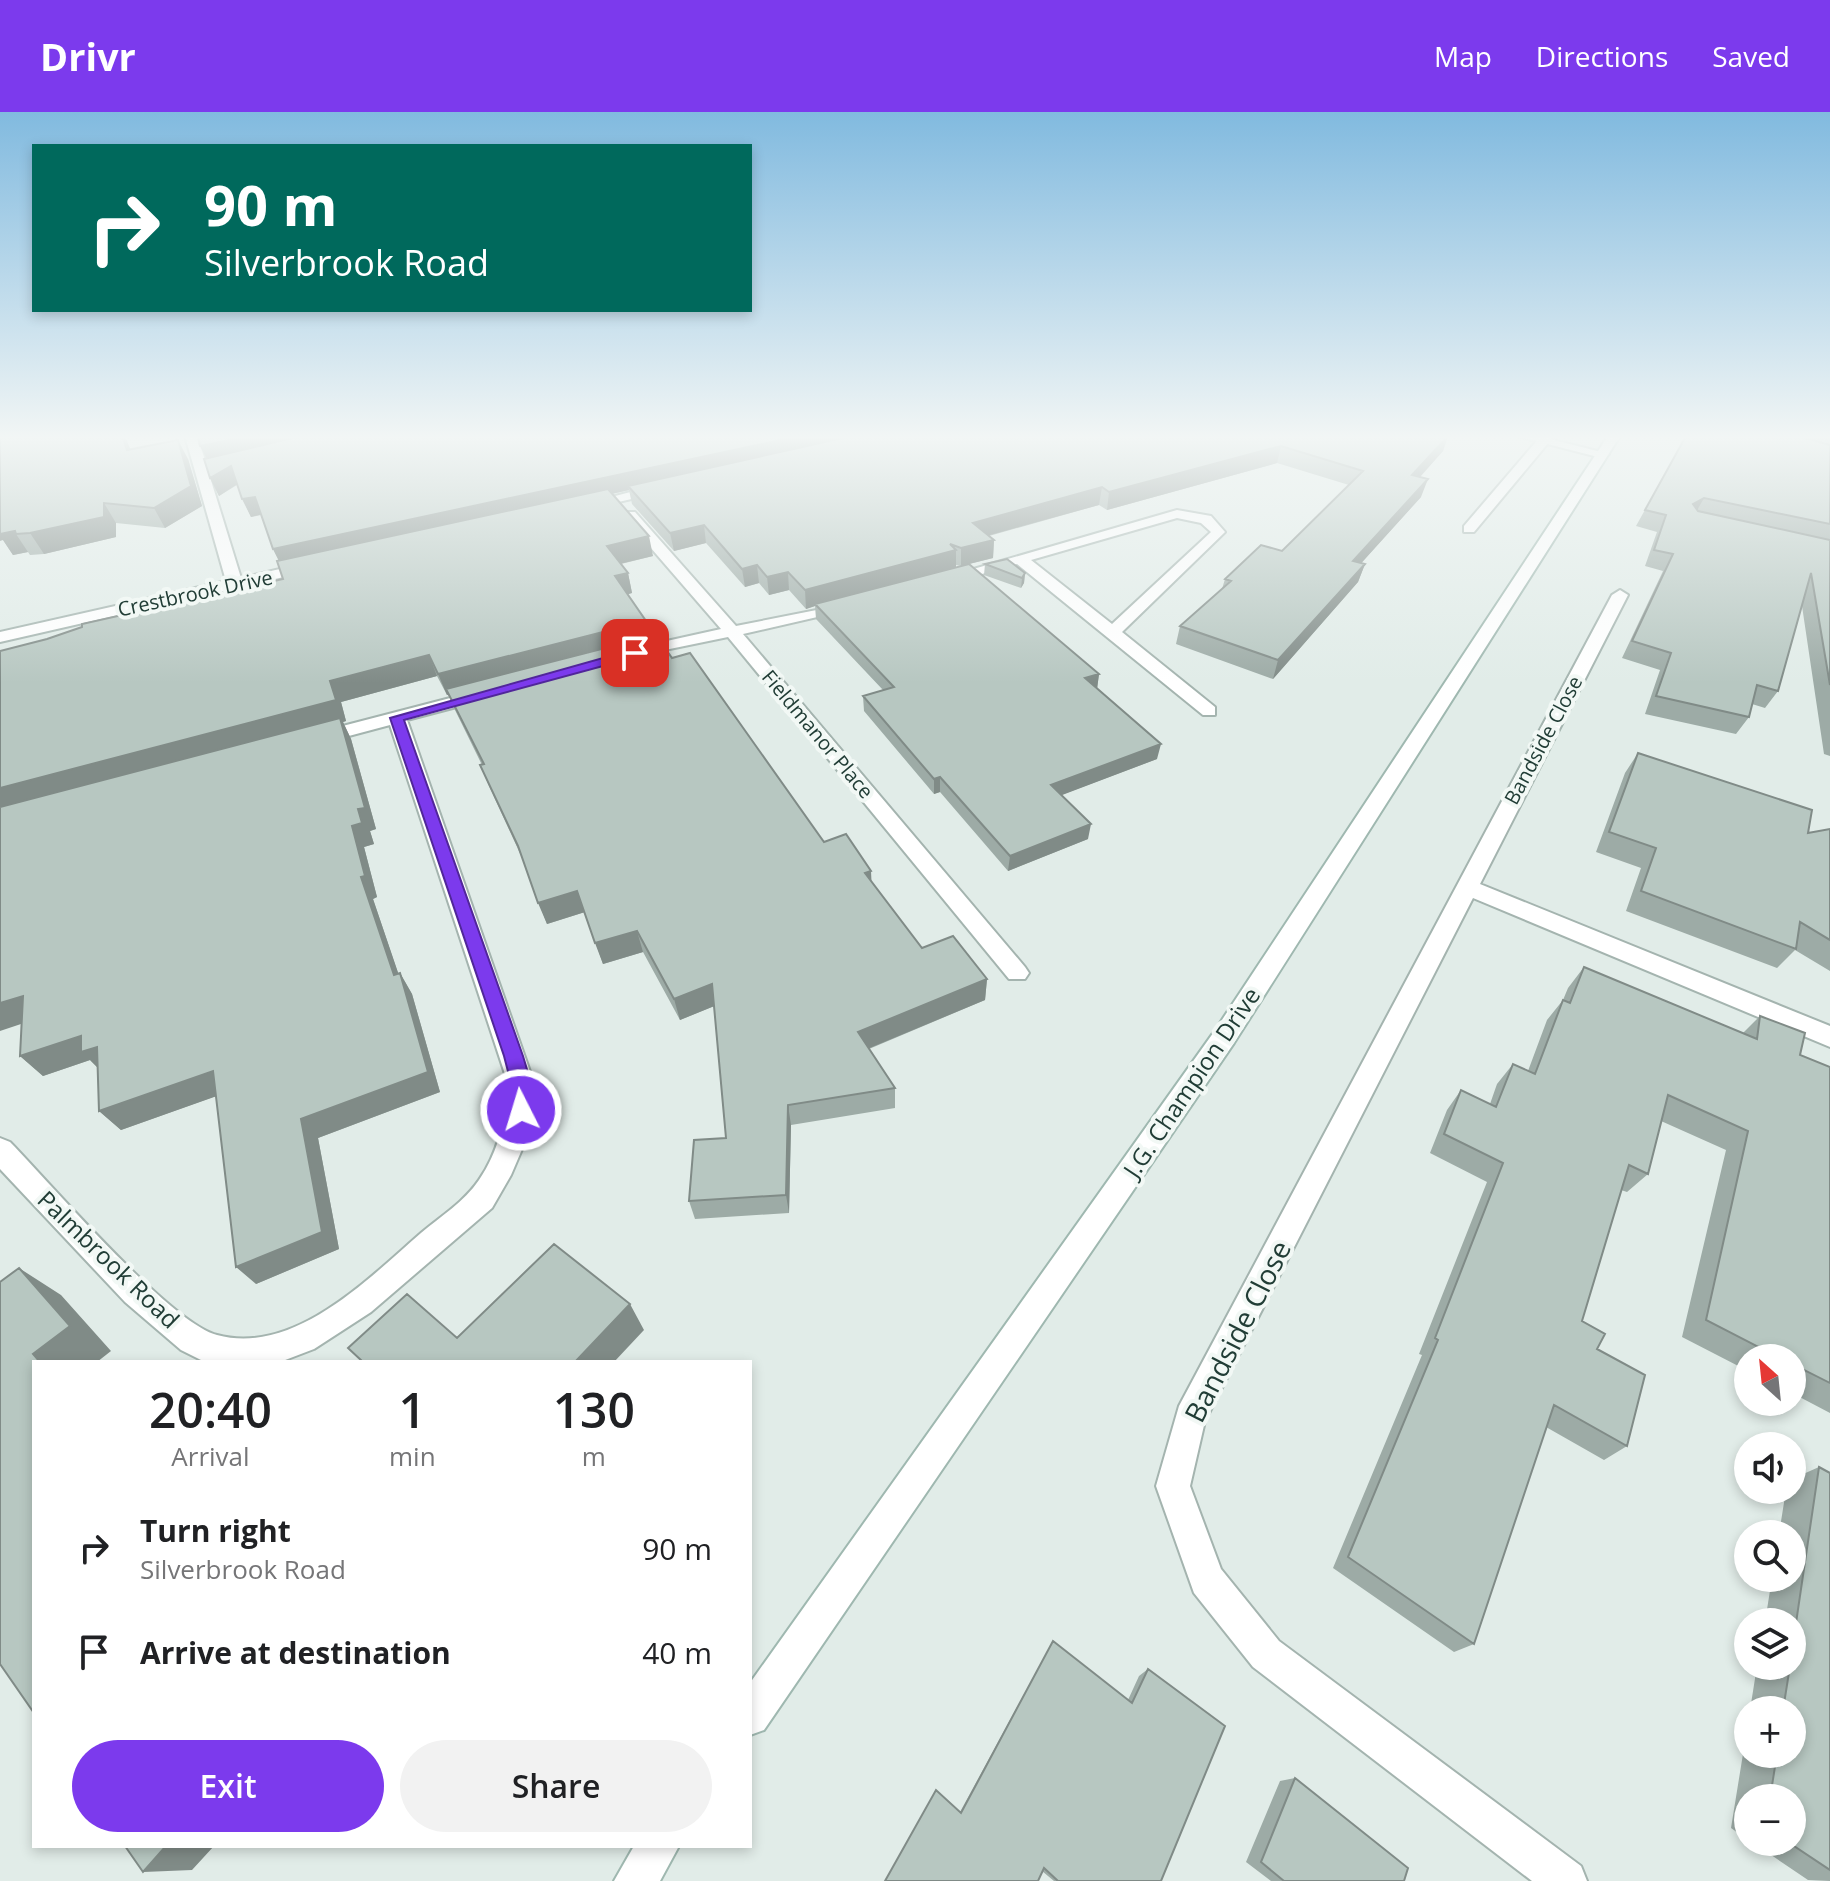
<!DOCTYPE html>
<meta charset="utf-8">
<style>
:root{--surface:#fff;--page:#f2f2f2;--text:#202124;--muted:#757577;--accent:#7c3aed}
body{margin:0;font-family:"Open Sans",sans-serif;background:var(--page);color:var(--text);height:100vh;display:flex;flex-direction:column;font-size:30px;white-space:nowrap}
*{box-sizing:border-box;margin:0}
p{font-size:26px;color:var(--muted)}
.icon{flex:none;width:44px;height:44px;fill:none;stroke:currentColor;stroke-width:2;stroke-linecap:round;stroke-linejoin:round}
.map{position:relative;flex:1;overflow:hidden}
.drawer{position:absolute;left:32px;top:1248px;width:720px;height:488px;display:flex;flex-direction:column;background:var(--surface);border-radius:0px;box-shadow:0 4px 12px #0003}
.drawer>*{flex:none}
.banner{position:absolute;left:32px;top:32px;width:720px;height:168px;border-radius:0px;box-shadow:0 4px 12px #0003;background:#00695c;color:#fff;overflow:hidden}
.needle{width:52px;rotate:333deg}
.controls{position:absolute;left:1734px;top:1232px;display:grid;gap:16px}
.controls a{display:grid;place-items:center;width:72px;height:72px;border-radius:50%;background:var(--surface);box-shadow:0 4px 12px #0003;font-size:40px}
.pin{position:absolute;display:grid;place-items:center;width:68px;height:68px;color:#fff;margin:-34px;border-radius:16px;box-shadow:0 4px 12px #0006}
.me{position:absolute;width:88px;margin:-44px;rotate:355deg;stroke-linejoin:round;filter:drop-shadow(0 0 6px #0008)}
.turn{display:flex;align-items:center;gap:28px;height:168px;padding:0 40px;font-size:36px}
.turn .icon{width:104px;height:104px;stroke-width:2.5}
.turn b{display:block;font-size:56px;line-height:68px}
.eta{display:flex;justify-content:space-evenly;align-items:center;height:136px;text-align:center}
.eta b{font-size:48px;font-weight:600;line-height:56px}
.cta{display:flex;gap:16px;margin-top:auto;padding:16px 40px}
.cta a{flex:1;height:92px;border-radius:48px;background:var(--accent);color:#fff;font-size:32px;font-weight:600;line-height:92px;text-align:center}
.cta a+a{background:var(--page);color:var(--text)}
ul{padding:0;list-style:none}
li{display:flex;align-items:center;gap:24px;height:104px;padding:0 40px}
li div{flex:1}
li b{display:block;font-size:30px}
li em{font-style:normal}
header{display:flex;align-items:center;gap:48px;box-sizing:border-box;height:112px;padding:0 40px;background:var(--accent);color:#fff}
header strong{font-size:38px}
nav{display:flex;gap:44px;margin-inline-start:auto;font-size:28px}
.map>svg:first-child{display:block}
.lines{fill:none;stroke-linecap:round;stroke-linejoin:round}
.minor-casing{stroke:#a4b4af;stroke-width:4}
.tertiary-casing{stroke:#a4b4af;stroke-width:4}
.secondary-casing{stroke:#9fb8b0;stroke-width:4}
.minor{fill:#fff;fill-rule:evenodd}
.tertiary{fill:#fff;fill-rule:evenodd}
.secondary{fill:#fff;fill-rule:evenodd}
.wall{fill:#9daba6}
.shaded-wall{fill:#808b87}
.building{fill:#b7c7c1;stroke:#808b87;stroke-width:2}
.route{fill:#7c3aed;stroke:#51269a;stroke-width:2}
.labels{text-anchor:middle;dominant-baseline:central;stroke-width:8;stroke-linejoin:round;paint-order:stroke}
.far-street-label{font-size:20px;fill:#213d36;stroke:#f2f8f5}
.street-label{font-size:24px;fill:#213d36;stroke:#f2f8f5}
.near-street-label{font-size:28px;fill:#213d36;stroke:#f2f8f5}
</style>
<header>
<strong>Drivr</strong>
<nav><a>Map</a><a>Directions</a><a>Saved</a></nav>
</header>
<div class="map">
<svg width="1830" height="1769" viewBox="0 0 1830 1769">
<rect width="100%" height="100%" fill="#e1ece8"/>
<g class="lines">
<defs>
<path id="minor" d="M185,324h12l10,30 33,-7 7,4 -38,11 32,104 73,-17 8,5 -3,3 -319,73v-10l226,-51z
M1541,324h13l-80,96h-10v-6z
M661,372l7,4 -2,3 -82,19 -7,-4z
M1177,398l34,6 14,16 -103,100 93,75v8h-12l-186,-151 -70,20 -8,-5zM1177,406l24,5 10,9 -99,92 -81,-64z
M625,400h10l101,114 116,-23v6l-109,25 282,333 4,6 -4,6h-16l-281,-342 -102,21v-8l95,-21 -96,-111z
M1620,478l8,5 -148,289 350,142v21l-357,-149 -268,523 -15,65 31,83 58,72 302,225 6,15h-55l-279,-214 -59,-74 -38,-107 23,-80 433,-811z
M481,578l6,1v8l-80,21 127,363 -8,57 -15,35 -19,33 -121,104 -57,37 -34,13h-75l-24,-12 -56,-48 -125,-133v-31l10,4c39,40 160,181 207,193 77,21 152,-57 204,-102 20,-17 43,-31 58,-53 20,-29 27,-62 29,-97l-118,-358 -75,20 -9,-6 2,-4z"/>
<path id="tertiary" d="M1516,324h22l71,18 -7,4z"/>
<path id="secondary" d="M1608,324h12l-386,607 -470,687 -14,5v-52l466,-654z
M634,1734h45l-19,35h-46z"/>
</defs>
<use href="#minor" class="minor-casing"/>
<use href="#tertiary" class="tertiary-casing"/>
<use href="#secondary" class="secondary-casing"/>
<use href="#minor" class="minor"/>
<use href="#tertiary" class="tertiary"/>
<use href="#secondary" class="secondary"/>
</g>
<path class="wall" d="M125,324l5,13 58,10 14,47 -37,22 -49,-5v14l-72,17 -14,1 -2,-3 -15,3 -10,-15z
M1448,324l-5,15 -24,26 2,20 -60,66 4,1 -7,18 -85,97 -97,-35 4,-18 42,-37 3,-10 57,-28 67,-66 -72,-22 -170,47 -8,-5 -110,31 5,4 -1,18 -32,8 -5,-1v3l143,106 -2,15 60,70 -96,36 27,44 -80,32 -68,-79 -6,2 -70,-83 -1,-15 20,-6 -67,-71 -1,-13 -9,3 -17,-19 -20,5 -10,-12 -14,4 -39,-44 -32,8 -42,-47 -3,-14 -17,4 41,62 -32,8 7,9 4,20 -5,1 19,27 3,16 23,21 152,184 48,40 50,66 65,31 -2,21 -116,49 26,39v20l-104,17 -2,88 -94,6 -6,-18 37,-63 -12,-132 -34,14 -37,-68 -40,12 -18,-52 -38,12 -24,-64 -34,-74 -9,-21h2l-27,-55 -7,-16 -1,1 -10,-19 -96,26 5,19 -3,1 8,17 25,90 -6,2 4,13 -10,3 13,50 -4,2 25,74h2l12,21 28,98 -122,46 21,111 -83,35 -40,-188 -95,34 -22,-19 -1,-43 -8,-8 -47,16 -23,-20 263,-477 -4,-18 -6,-12 -12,-34 -10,2 -14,-32 -18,11 -9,-18z
M1686,324h144v320l-6,-2 -22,-148 -24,85 -13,17 -13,-4 -3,13 -13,17 -91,-20 15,-44 -38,-12 41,-87 -18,-5 12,-34 -21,-6z
M985,452l40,9 -1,10 -3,5 -37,-13z
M1638,641l170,80 22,-4v142l-35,-21 -18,18 -151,-57 15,-43 -45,-16 29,-79z
M1584,855l159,66 17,-17 40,39 30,12v346l-38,-20v-35h-44v13l-66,-34 44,-187 -65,-29 -13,53 -21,18 -6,-2 -39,131 15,28 30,97 -23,14 -58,-33 -72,217 -20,8 -121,-84 89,-213 -3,-1 68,-172 -57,-29 17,-43 14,-20 29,14 7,-20 16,-20 15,7 19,-51 16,-20 5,-12z
M1819,1355l11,6v408l-22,-1 -56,-38h40v-44h-44v42l-17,-12 17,-105v31h44v-44h-42l7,-44h35v-44h-27l7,-44h20v-44h-13l7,-44h6v-11z
M1053,1529l75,59 11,-24 9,-7 13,212h-107l-12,-10 -82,-59z
M1295,1666l109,103h-133l-25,-19 34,-81z"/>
<path class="shaded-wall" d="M122,324h3l13,33 -11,-19z
M249,324h88l-128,27 -9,-17z
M799,324h77l-248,50 1,4 -347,77 -9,-18z
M1448,324l-5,15 -37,42 6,-18z
M178,328l10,19 14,47 -37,22 -11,-20z
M1281,334l-4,17 -170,47 2,-18z
M231,354l8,17 -20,13 -9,-18z
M1428,367l-7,18 -74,82 6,-18z
M1102,375l-3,18 -127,35 1,-17z
M255,385l8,17 -12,3 -9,-18z
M1704,386l-9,16 -2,-10z
M104,391l12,20v14l-72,17 -14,-21z
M0,411l15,8 1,3 12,18 -15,3 -10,-15 -3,1z
M704,413l2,18 -32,8 -4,-18z
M649,424l4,20 -42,10 -4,-20z
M994,428l-1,18 -32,8v-18z
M956,438v18l-141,36v2l-9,3 -1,-19z
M1365,452l-7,18 -85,97 5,-19z
M757,453l2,18 -14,4 -3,-18z
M788,460l1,18 -20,5 -2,-18z
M628,461l4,20 -13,4 -4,-21z
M1025,461l-1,10 -3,5 1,-10z
M646,509l4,20 -203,54 -9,-21z
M429,543l8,21 -96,26 5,19 -3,1 8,17 25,90 -6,2 4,13 -10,3 13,50 -4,2 33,97 -406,-182v-26l330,-107z
M1099,562l-2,15 -12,-11z
M1161,632l-4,15 -108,41 2,-15z
M940,665v15l-6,2v-15z
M1091,712l-3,15 -80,32 2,-15z
M871,759l1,21 -7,-19z
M577,779l8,21 -38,12 -9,-21z
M637,819l6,21 -40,12 -8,-21z
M400,861l12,21 28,98 -122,46 21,111 -83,35 -20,-17 65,-148z
M987,867l-2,21 -125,52 -2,-20z
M712,872l5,21 -37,15 -6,-21z
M23,884l22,20 -45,15v-28z
M81,924l16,11 5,25 -12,-12 -47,16 -23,-20z
M213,959l18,20 -110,39 -22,-19z
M788,993l3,20 -2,88 -3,-18z
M19,1156l42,27 50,56 -14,11h-57l-7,-8z
M630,1192l14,26 -30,32h-39z
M166,1734h48l-22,24 -49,2z"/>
<path class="building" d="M0,324h122l5,14 51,-10 13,46 -37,22 -50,-5v14l-74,16 -14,1 -1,-3 -15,3z
M210,324h39l-49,10 -2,-8z
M301,324h498l-526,113 -18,-52 -13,2 -11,-33 -21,12 -6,-19z
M852,324h596l-36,39 16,4 -75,82 12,3 -87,96 -98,-34 51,-45 -6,-2 36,-34 21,6 81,-80 -82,-25 -172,46 -7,-5 -129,36 21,17 -33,8 -11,-4 6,6 -151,40 -17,-18 -21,5 -10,-12 -15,4 -38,-44 -34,8 -42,-47z
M1686,324h112l32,9v79l-126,-26 -11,6 5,7 132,29v145l-19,-112 -33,118 -21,-6 -8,32 -93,-21 15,-43 -39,-12 41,-87 -19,-4 12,-35 -21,-5z
M608,377l41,47 -42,10 21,27 -13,3 31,45 -208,53 -9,-19 -99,26 6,19 -336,88v-137l47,-12 35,-12v-3l201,-45 -6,-18z
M1007,447l18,14 -3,5 -37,-14z
M969,452l130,110 -14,4 76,66 -110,41 40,39 -81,32 -70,-79 -6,2 -71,-83 31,-9 -79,-83z
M656,523l16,23 18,-5 134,189 22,-8 25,37 -6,2 57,75 31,-12 34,43 -129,53 37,56 -107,17 -2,90 -97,6 5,-61 32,-2 -14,-154 -38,15 -37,-68 -42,12 -18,-52 -39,12 -20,-57 -38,-81 4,-1 -38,-75z
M340,606l25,90 -7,1 4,14 -10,3 13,50 -4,1 33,98 6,-2 28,99 -127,47 21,113 -86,35 -23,-196 -114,40 -2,-64 -16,5v-16l-61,20 3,-60 -23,7v-196z
M1638,641l174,57 -4,23 22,-4v111l-30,-18 -4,27 -155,-58 15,-43 -47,-16z
M1584,855l173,72 3,-23 45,17 -5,22 30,12v316l-38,-19v-6h-12l-74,-38 42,-189 -80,-36 -20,79 -19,-9 -47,156 23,13 -8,15 48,26 -18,71 -73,-41 -80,239 -126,-87 90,-217 -3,-2 68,-175 -59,-29 17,-44 35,17 17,-43 22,10 28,-74 7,3z
M554,1132l76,60 -55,58h-212l-15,-14 59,-54 50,44z
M19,1156l51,58 -37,28 7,8h-6v351l-34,-49v-382z
M1819,1355l11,6v397l-42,-28h4v-44h-22l7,-44h15v-44h-9l7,-44h2v-16z
M1053,1529l79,62 16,-34 77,57 -64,155h-103l-14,-13 -6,13h-153l51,-91 25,23z
M1295,1666l113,90 -4,13h-120l-23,-19z
M125,1734h41l-23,26z"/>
<linearGradient id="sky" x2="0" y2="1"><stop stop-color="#81badf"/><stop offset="0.57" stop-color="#f2f6f5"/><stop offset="1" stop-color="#f2f6f5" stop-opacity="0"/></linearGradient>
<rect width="1830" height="571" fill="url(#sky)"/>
<path class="route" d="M635,537l5,1v6l-236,64 119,336 8,27v27l-10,8 -10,-8v-27l-7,-27 -114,-338z"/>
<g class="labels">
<g class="far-street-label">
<text transform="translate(195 481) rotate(-12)">Crestbrook Drive</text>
<text transform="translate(818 622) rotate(50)">Fieldmanor Place</text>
<text transform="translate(1543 628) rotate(-62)">Bandside Close</text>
</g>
<g class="street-label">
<text transform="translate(1191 970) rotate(-56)">J.G. Champion Drive</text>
<text transform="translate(109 1147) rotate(44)">Palmbrook Road</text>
</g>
<g class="near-street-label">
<text transform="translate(1237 1219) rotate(-63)">Bandside Close</text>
</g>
</g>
</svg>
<div class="controls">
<a><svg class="needle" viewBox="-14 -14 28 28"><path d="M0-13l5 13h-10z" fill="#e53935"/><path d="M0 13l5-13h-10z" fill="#757577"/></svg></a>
<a><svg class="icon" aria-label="sound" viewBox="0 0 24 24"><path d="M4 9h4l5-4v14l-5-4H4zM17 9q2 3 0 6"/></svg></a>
<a><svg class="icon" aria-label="search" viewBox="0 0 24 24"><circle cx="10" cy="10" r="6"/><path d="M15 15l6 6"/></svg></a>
<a><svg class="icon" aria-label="layers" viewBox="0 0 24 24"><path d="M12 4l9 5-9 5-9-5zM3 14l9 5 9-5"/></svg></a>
<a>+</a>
<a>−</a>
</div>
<div class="pin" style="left:635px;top:541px;background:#d93025"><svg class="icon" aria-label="arrive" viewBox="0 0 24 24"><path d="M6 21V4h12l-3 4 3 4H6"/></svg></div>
<svg class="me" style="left:521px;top:998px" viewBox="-20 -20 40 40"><circle r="17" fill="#7c3aed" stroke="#fff" stroke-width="3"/><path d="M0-11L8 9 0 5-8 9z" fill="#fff"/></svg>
<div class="banner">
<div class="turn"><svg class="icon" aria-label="right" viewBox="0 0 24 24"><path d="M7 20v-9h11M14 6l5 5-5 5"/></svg><div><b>90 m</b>Silverbrook Road</div></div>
</div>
<section class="drawer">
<div class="eta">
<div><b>20:40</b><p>Arrival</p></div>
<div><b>1</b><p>min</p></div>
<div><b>130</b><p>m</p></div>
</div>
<ul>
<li><svg class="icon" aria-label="right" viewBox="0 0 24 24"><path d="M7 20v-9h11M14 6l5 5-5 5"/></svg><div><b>Turn right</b><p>Silverbrook Road</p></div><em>90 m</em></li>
<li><svg class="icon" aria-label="arrive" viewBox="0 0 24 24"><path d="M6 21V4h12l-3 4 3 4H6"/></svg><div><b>Arrive at destination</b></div><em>40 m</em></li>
</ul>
<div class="cta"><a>Exit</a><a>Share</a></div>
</section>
</div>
